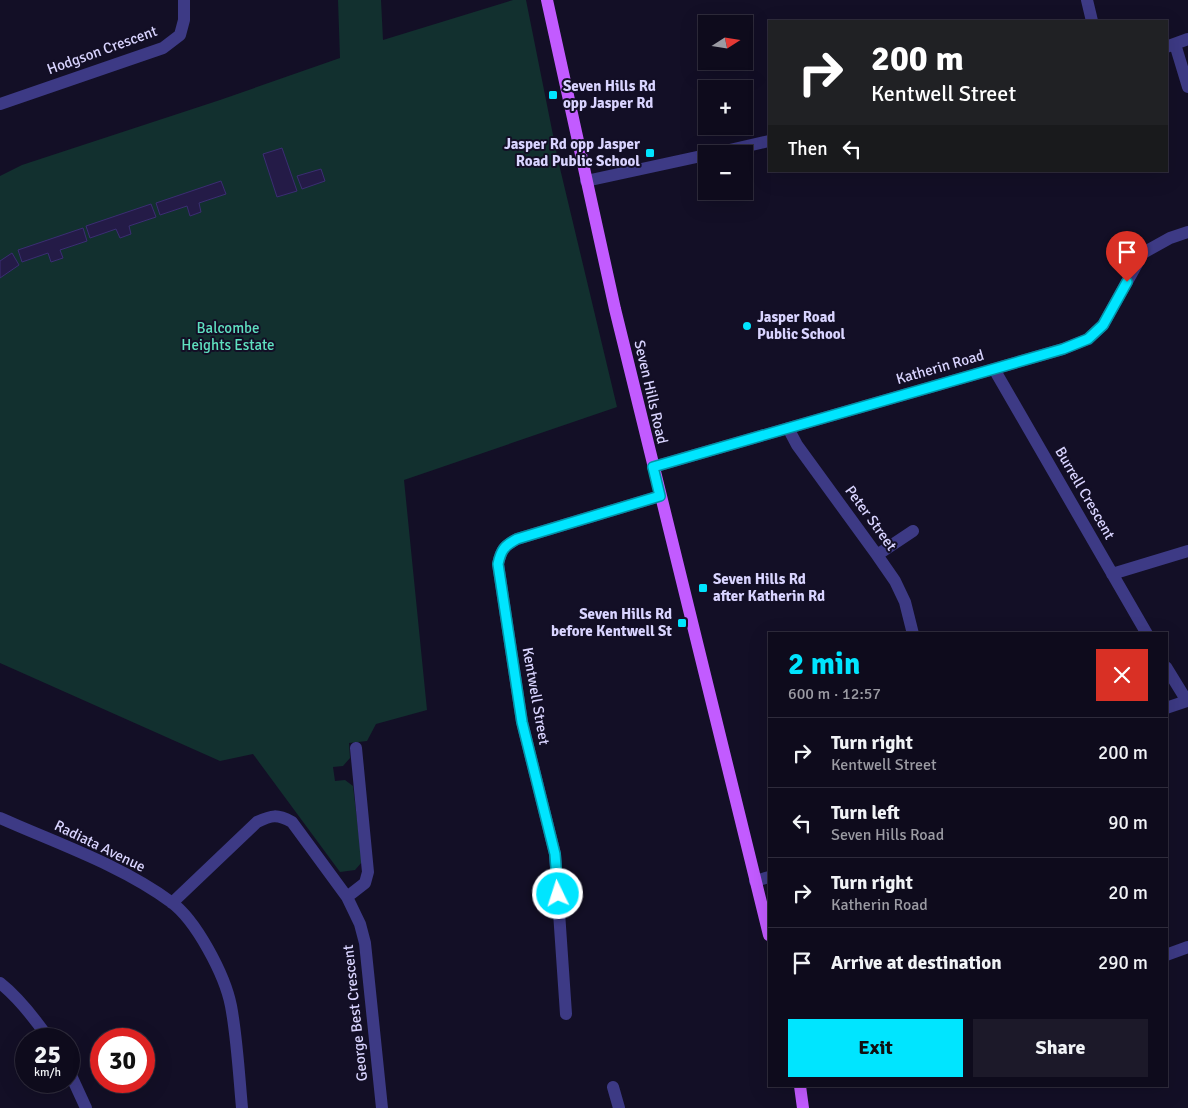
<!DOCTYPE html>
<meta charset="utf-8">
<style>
:root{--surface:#0e0b1c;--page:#1c1929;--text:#f1f3f6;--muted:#9b9ba3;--line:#2e2b3b;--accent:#00e5ff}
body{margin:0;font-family:Signika,sans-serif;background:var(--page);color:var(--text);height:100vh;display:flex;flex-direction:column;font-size:19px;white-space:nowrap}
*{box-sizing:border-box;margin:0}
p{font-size:16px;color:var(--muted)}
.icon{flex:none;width:28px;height:28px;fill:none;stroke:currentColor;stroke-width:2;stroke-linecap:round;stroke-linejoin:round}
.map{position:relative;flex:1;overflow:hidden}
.details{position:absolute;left:768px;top:632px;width:400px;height:455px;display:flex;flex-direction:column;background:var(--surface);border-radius:0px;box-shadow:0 5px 20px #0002,0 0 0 1px var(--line)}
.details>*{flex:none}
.banner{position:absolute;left:768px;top:20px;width:400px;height:152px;border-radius:0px;box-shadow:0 5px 20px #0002,0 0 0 1px var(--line);background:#202124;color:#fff;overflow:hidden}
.needle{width:32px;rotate:78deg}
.buttons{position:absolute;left:698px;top:15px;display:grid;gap:10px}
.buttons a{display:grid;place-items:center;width:55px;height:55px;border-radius:0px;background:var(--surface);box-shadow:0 5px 20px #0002,0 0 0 1px var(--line);font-size:25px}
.speed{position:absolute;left:15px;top:1028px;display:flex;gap:10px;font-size:25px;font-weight:700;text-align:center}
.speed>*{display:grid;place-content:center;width:65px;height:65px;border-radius:50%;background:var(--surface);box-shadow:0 5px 20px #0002,0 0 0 1px var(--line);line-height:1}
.speed small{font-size:12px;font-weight:400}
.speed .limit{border:8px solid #d22;background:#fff;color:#111}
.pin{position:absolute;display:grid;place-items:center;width:42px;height:42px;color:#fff;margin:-51px -21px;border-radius:50% 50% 50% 0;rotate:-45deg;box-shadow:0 0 5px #0007}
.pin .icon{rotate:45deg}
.me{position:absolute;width:55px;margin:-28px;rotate:356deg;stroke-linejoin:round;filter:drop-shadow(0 0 4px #0008)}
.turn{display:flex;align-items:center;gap:18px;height:105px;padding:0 20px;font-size:22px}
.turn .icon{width:65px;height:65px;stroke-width:2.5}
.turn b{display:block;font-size:35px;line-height:42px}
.then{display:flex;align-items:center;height:48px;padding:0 20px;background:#0003;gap:10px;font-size:19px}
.round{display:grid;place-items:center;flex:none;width:52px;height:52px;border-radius:0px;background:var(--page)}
.overview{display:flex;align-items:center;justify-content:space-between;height:85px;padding:0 20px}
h1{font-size:30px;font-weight:700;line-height:38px;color:var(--accent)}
.button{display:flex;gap:10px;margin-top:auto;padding:10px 20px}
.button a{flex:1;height:58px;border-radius:0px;background:var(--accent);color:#111;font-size:20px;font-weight:700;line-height:58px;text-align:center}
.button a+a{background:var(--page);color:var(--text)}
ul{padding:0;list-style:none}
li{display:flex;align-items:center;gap:15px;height:70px;padding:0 20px;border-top:1px solid var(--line)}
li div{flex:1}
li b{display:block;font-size:19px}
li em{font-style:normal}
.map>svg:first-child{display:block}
.green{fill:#12302f}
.building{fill:#241b47;stroke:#3b2d73}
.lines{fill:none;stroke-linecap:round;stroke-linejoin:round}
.minor{stroke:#3d3a85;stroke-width:12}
.tertiary{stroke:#3d3a85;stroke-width:12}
.primary{stroke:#c25bff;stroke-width:12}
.route-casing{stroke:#0095a6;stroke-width:12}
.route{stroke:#00e5ff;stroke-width:9}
.poi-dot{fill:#00e5ff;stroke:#130f26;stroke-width:2}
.labels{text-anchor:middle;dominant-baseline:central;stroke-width:4;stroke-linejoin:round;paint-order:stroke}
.street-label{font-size:15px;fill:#d9d4ff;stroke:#130f26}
.poi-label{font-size:15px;font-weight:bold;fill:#d9d4ff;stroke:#130f26;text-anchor:start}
.park-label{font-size:15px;fill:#5fe0c0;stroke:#130f26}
</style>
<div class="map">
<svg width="1188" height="1108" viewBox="0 0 1188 1108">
<rect width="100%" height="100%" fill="#130f26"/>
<path class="green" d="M338,0h43l2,40 130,-40h13l32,160 59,247 -213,73 23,230 -51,14 -9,17 -18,2 1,15 -7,8 -10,1 2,14 10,-1 8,6 9,76 -7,8 -15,2 -87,-118 -33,7 -220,-98v-487l22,-11 198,-65 120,-42z"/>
<path class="building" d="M282,148l15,43 -20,6 -14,-43z
M321,169l4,12 -23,8 -5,-13z
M221,181l5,13 -27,9 2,9 -11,4 -3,-10 -27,9 -4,-12z
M151,204l5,13 -27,9 2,8 -11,4 -4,-9 -26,9 -4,-12z
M83,228l4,13 -27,9 3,8 -12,4 -3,-9 -26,9 -4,-12z
M12,253l7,12 -19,13v-17z"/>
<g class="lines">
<path class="minor" d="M0,104l163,-56 17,-13 4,-15v-20
M994,369l153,265
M788,428l9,17 80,110 18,26 10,21 8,32
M653,467l410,-118 25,-10 15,-14 40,-72 27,-15 18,-6
M877,555l36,-24
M1112,574l76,-23
M1166,667l21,34 -21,7
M0,818c56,25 121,47 171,84 25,18 54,73 60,104 6,32 8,69 11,102
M755,881l14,-4
M347,897l18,-14 3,-11 -12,-124
M172,903l85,-81c15,-7 20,-8 35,0l55,75 13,27 5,19 17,165
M1166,955l22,-8
M566,1014l-11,-160 -33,-132 -24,-158c3,-14 6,-18 19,-25l143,-43
M613,1087l6,21"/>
<path class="tertiary" d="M1087,0l5,21
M1175,44l13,43
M1166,47l22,-8
M712,154l57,-13
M586,181l120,-26
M0,983c19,15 35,36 49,56
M69,1071l17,37"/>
<path class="primary" d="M547,0l68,309 154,626
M800,1086l3,22"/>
</g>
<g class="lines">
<defs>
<path id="route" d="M558,894l-3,-40 -33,-132 -24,-158c3,-14 6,-18 19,-25l143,-43 -7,-29 410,-118 25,-10 15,-14 24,-43"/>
</defs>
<use href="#route" class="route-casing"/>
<use href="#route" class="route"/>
</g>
<g class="poi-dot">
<rect x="548" y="90" width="10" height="10" rx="2.5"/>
<rect x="645" y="148" width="10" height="10" rx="2.5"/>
<circle cx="747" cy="326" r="5"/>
<rect x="698" y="583" width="10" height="10" rx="2.5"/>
<rect x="677" y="618" width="10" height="10" rx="2.5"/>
</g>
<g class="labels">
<g class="street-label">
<text transform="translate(102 50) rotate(-20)">Hodgson Crescent</text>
<text transform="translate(940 367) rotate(-16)">Katherin Road</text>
<text transform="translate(651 392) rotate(77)">Seven Hills Road</text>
<text transform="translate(1085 493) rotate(60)">Burrell Crescent</text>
<text transform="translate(871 518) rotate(54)">Peter Street</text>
<text transform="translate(536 696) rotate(80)">Kentwell Street</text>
<text transform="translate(100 846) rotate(26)">Radiata Avenue</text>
<text transform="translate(355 1013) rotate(-96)">George Best Crescent</text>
</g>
<g class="poi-label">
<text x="563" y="86">Seven Hills Rd<tspan x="563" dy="17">opp Jasper Rd</tspan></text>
<text x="640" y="144" text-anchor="end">Jasper Rd opp Jasper<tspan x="640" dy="17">Road Public School</tspan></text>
<text x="757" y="317">Jasper Road<tspan x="757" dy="17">Public School</tspan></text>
<text x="713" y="579">Seven Hills Rd<tspan x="713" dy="17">after Katherin Rd</tspan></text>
<text x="672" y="614" text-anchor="end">Seven Hills Rd<tspan x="672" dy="17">before Kentwell St</tspan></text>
</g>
<g class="park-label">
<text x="228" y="328">Balcombe<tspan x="228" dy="17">Heights Estate</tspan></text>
</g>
</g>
</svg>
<div class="buttons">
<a><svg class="needle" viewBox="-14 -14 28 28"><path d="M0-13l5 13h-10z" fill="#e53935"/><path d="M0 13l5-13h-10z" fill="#9b9ba3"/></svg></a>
<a>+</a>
<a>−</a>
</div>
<div class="speed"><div>25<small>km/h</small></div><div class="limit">30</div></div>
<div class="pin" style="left:1127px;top:282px;background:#d93025"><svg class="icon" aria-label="arrive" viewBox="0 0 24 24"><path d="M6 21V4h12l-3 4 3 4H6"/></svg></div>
<svg class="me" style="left:558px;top:894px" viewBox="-20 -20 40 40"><circle r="17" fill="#00e5ff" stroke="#fff" stroke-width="3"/><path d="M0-11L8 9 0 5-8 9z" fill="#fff"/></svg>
<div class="banner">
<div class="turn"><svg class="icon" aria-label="right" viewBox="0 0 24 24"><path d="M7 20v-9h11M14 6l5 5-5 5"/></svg><div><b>200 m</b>Kentwell Street</div></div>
<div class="then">Then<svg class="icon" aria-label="left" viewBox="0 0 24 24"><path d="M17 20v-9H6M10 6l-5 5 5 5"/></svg></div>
</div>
<section class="details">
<div class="overview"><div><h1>2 min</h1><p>600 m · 12:57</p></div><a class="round" style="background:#d93025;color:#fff"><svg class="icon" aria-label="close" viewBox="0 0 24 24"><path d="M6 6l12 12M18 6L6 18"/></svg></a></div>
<ul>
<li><svg class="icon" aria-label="right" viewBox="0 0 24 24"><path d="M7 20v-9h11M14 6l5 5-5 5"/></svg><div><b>Turn right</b><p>Kentwell Street</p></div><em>200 m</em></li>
<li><svg class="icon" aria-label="left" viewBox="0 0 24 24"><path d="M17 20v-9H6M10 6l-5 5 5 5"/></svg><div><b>Turn left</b><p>Seven Hills Road</p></div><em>90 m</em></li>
<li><svg class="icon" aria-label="right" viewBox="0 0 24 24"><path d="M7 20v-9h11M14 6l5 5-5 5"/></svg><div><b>Turn right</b><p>Katherin Road</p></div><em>20 m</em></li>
<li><svg class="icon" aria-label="arrive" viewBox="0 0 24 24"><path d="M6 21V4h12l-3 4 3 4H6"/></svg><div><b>Arrive at destination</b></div><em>290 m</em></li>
</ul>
<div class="button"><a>Exit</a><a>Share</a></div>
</section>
</div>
